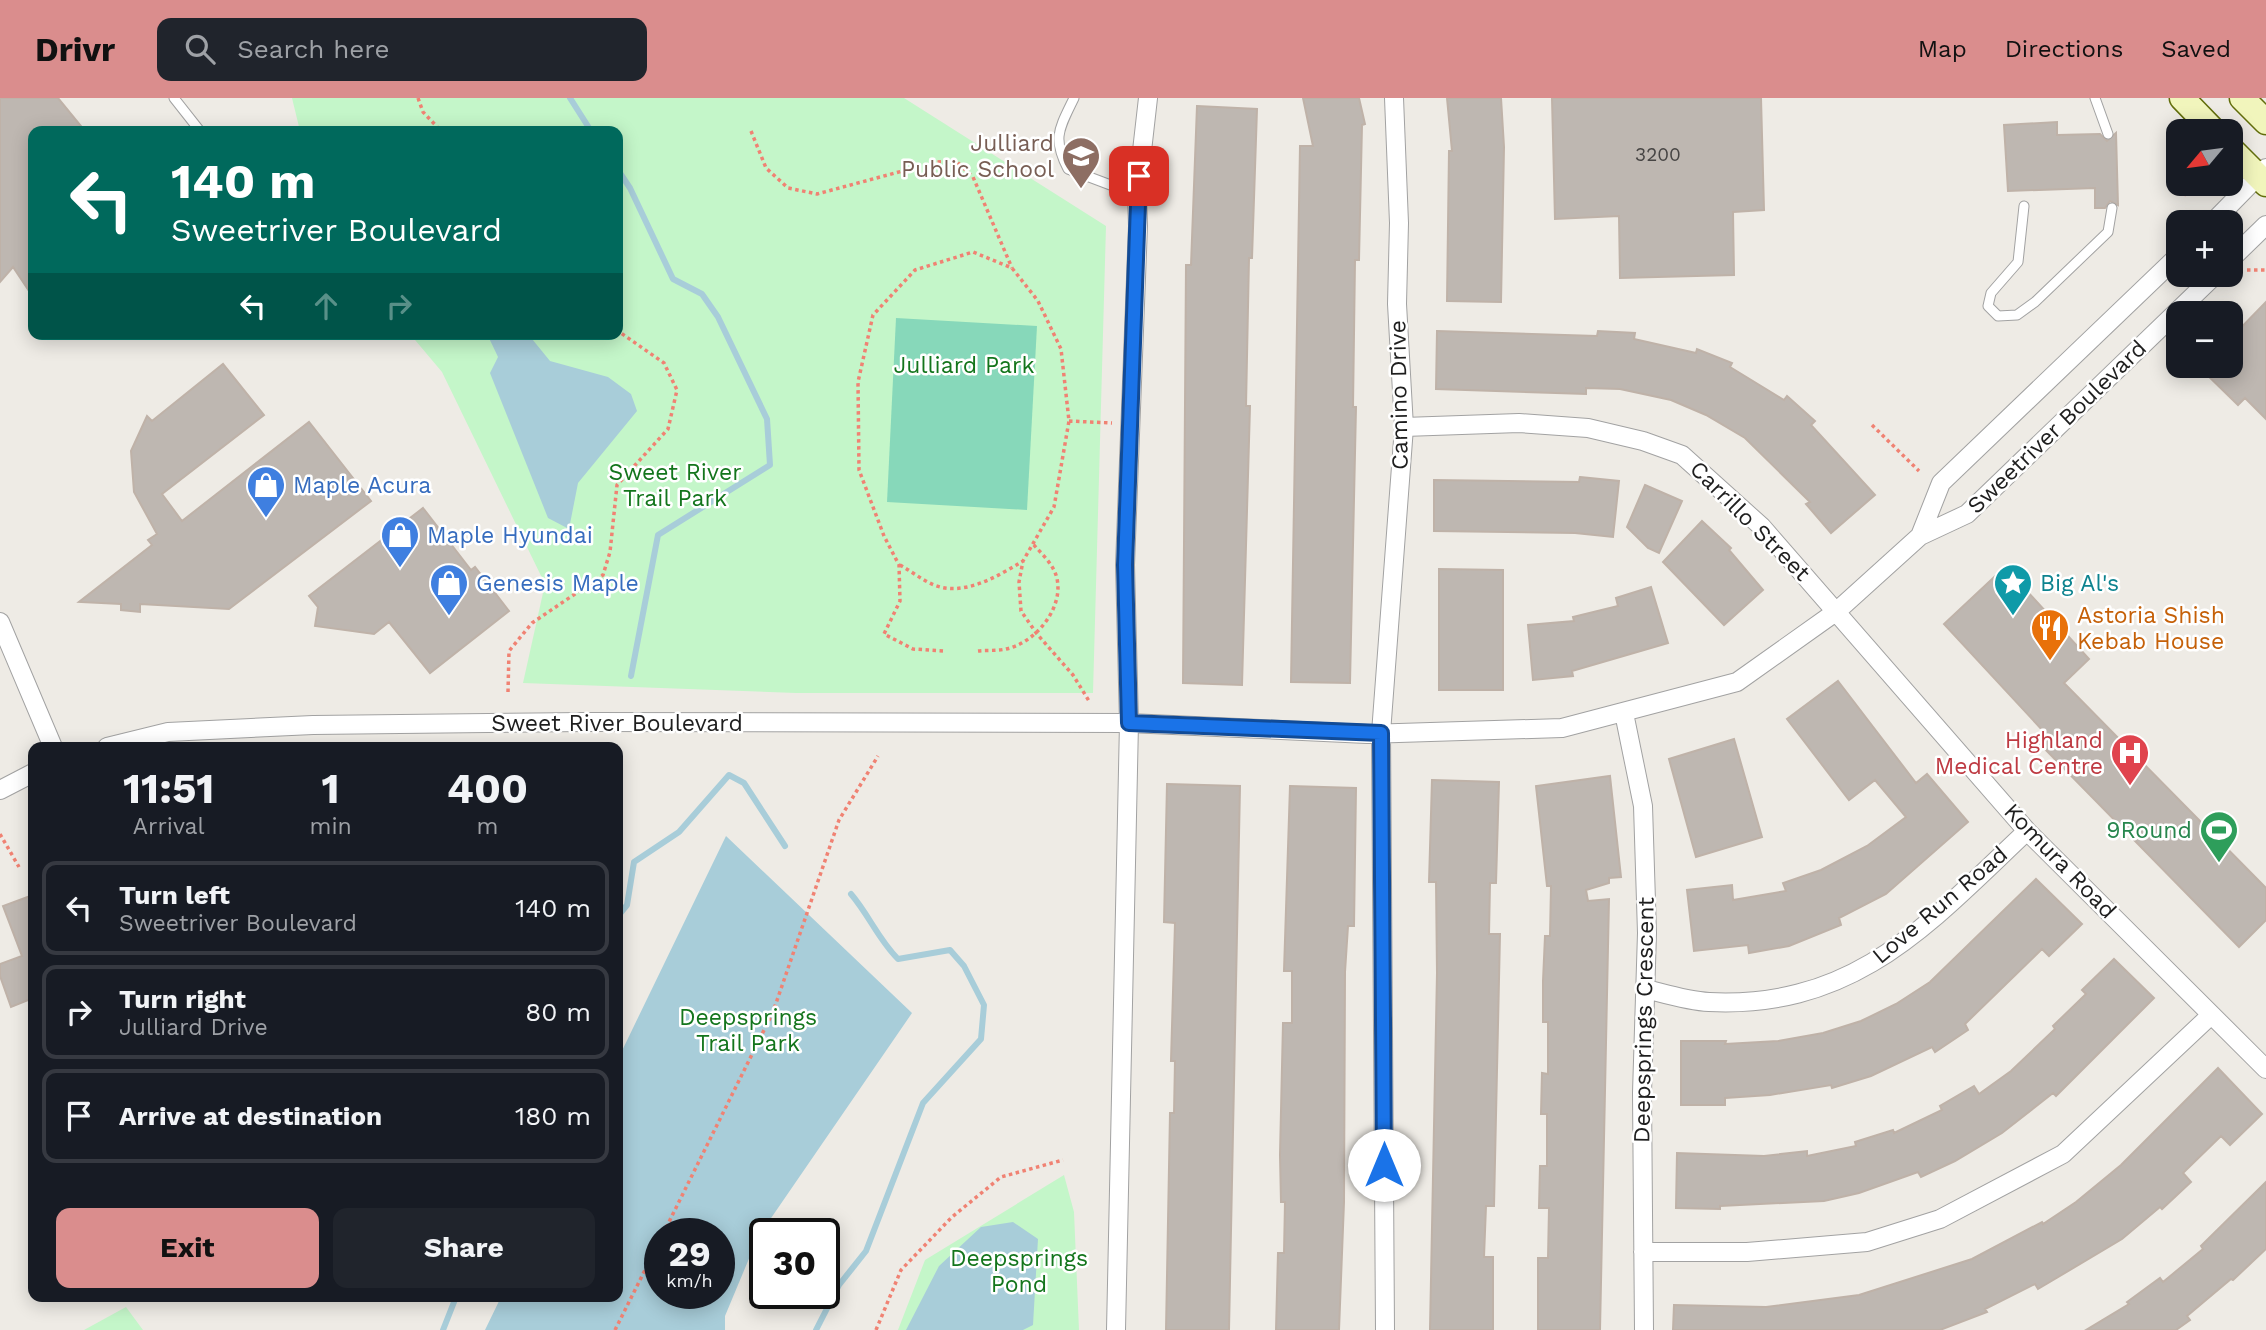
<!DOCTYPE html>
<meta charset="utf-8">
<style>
:root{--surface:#171b24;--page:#20242c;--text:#f1f3f6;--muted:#9ea1a6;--line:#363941;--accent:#da8d8d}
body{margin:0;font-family:"Work Sans",sans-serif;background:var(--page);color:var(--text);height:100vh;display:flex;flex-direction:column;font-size:26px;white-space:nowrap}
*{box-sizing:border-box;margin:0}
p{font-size:23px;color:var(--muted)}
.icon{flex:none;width:38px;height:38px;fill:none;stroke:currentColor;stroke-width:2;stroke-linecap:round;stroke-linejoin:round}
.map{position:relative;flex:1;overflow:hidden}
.sheet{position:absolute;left:28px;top:644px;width:595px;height:560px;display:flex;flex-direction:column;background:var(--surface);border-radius:14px;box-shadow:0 4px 18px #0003}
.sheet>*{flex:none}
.banner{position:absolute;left:28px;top:28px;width:595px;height:214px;border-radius:14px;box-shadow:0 4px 18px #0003;background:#00695c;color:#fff;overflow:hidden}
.needle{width:46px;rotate:241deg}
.fabs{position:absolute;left:2166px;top:21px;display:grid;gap:14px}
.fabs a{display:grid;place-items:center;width:77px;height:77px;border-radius:14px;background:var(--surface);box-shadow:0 4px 18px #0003;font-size:35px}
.speed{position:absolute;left:644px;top:1120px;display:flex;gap:14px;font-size:35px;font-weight:700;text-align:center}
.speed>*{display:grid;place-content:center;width:91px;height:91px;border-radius:50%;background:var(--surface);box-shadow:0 4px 18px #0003;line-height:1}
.speed small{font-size:18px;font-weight:400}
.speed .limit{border:4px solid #111;border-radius:10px;background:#fff;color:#111}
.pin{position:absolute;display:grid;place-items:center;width:60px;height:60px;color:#fff;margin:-30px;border-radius:14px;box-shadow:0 4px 10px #0006}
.me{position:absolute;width:77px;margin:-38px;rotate:0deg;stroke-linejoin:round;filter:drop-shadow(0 0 5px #0008)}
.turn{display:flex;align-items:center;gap:24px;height:147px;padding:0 28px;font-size:32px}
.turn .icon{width:91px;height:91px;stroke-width:2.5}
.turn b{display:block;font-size:49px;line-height:60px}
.lanes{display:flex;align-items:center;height:66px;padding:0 28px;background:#0003;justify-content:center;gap:35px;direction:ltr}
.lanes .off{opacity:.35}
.eta{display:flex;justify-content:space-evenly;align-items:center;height:119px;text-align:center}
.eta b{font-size:42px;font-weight:700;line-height:49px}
.button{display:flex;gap:14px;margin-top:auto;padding:14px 28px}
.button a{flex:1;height:80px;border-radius:14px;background:var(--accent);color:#111;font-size:28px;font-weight:700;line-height:80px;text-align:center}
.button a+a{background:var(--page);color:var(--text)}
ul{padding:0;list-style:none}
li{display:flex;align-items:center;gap:21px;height:94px;margin:0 14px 10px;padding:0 14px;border:4px solid var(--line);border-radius:14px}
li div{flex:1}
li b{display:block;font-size:26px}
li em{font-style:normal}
header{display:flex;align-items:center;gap:42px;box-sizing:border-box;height:98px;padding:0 35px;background:var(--accent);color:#111}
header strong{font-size:33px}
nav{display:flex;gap:38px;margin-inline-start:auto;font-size:24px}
.search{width:490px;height:63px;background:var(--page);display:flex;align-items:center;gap:18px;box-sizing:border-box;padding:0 24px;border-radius:14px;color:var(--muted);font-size:26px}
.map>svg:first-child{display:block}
.park{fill:#c4f6c9}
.pitch{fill:#87d8ba}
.water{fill:#a8cdd9;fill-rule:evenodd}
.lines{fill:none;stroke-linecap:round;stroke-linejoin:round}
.stream{stroke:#a8cdd9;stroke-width:6}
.building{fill:#beb7b1;stroke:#bfb2a8;stroke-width:2}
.lane-casing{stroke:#a2a2a2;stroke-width:11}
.street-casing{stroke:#a2a2a2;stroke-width:20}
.secondary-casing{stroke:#626e0c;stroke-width:27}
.path{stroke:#f08273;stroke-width:3.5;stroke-dasharray:3.5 3.5;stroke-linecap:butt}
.lane{stroke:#fff;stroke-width:9}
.street{stroke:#fff;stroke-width:18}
.secondary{stroke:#f1f5bc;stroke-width:24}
.route-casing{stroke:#114b97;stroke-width:18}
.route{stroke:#1a73e8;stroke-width:12}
.labels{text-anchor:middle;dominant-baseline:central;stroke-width:5;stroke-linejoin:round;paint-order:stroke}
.number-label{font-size:19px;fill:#464443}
.education-label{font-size:23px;fill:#785e54;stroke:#fff;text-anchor:end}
.park-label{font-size:23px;fill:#13751c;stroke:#fff}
.street-label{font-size:23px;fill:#1e1e1e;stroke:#fff}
.shop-label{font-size:23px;fill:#366cbe;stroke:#fff;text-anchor:start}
.culture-label{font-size:23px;fill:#0d838f;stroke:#fff;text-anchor:start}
.food-label{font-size:23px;fill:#c56008;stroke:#fff;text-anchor:start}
.health-label{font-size:23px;fill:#be3a42;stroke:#fff;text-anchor:end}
.leisure-label{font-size:23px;fill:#27864d;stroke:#fff;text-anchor:end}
</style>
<header>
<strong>Drivr</strong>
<div class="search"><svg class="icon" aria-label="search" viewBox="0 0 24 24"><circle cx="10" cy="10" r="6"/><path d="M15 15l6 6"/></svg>Search here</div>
<nav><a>Map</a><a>Directions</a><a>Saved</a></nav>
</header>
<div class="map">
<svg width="2266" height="1232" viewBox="0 0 2266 1232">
<rect width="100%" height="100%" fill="#eeebe5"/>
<path class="park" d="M292,0h612l202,128 -13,467h-297l-273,-10 22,-99 -103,-212 -32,-38h208v-203h-318z
M1064,1077l10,37 5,118h-181l27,-70z
M126,1209l17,23h-59z"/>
<path class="pitch" d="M896,220l141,8 -10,184 -140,-8z"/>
<path class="water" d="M479,236h49l22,27 58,16 23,17 6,17 -59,72 -9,46 -21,-11 -58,-145 8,-16 -9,-19z
M726,738l186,177 -154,224 -33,79v14h-240l16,-33h117v-238zM660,1136h59v59h-59z
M1013,1124l25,17 -5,86 -10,5h-117l33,-64 42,-39z"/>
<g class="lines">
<path class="stream" d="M570,0l21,33
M618,72l12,18 43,91 29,15 16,23 49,102 3,46 -112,70 -27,141
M618,818l9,-11 7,-43 45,-30 50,-57 15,8 41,63
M443,1232l13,-33
M816,1232l23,-45 27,-34 57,-148 58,-64 3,-34 -20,-39 -14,-16 -52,9c-20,-20 -29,-44 -47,-65"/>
</g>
<path class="building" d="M0,0h58l27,33h-52v166l-20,-30 -13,15z
M1303,0h56l6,26 -3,1 -3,135h-4l-2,147h3l-6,276 -59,-1 9,-536h13z
M1447,0h54l3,49 -3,155 -54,-1 2,-150h3z
M1552,0h209l3,112 -31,2 1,63 -114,3 -1,-62 -64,3z
M1197,8l60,3 -5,149h-3l-3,148h4l-8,279 -59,-2 3,-418h5z
M2057,24v13l43,-1 7,7 9,-8 2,72 -8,-4 -5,7h-10v-20l-87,3 -4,-66z
M2266,204v117l-21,-21 -7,7 -40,-39h33v-28z
M1437,233l160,5 1,-5 37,2 -1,6 62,14 1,-4 35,14 -2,4 54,33 3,-4 28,25 -4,4 64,70 -44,38 -25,-29 4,-2 -65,-64 -39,-23 -35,-15 -51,-11 -34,-1v6l-150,-5z
M223,266l41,51 -102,79 20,27 127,-99 62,79 -142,108 -89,-5v8l-19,-2v-6l-42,-2 73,-57 -4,-5 9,-6 -23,-42 -3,-41 16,-35 5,5z
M1580,379l39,4 -6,56 -38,-4 -141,-2v-51l145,2z
M1645,387l37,16 -23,52 -11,-5 -21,-21z
M423,410l48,62 4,-3 34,44 -79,62 -41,-51 -15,12 -59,-8 3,-19 -9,-11z
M1702,423l29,27 -2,2 34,40 -39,35 -61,-63z
M2005,469l84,92 -25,24 202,205v32l-27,27 -202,-206 8,-8 -101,-109z
M1439,471l64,1v120h-64z
M1651,489l17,56 -96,28 1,5 -40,4 -5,-55 46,-4 -1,-4 45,-11 -2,-8z
M1838,583l78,102 11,-9 41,48 -82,72 -47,24 2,7 -52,21 -40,7 -1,-8 -54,6 -7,-61 45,-5 1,15 53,-9 -3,-8 38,-13 46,-24 39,-29 -31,-37 -26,20 -62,-81z
M1734,641l28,98 -66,20 -27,-98z
M1610,678l11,101 -12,1v5l-23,7 2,11 21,-2 -9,431h-62v-72h10l1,-50h-10l1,-42h7v-52h-6l1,-41 6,1v-52h-5v-41l2,-45h5l1,-50h-4l-11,-100z
M1432,682l67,2 -3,101h-6l-1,51h11l-6,272h-8l-2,51h9v73h-63l7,-357 -1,-91h-7z
M1167,686l73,2 -11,544h-63l4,-217h4l1,-52h-4l4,-138 -11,-1z
M1290,688l66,2 -2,138h-6l-3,46 -1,230 -5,128h-63l2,-77h6l1,-51h-4l-1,-47 3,-132h9v-52h-8z
M2036,781l46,45 -33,32 -7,-7 -77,75 3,6 -33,22 -3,-5 -61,29 -39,12 -1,-3 -61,10 -45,3v7h-44v-64h45l-1,3 53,-3 45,-8 38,-12 35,-17 34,-22z
M33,797v103l-22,9 -11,-31v-12l22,-8 -19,-50z
M2114,861l40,39 -98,98 -3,-3 -51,40 -47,28 -34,16 -3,-5 -59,21 -35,8 -104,5v3l-44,-1 1,-55 87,3 43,-5v5l49,-10 -1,-4 38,-12 1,3 48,-23 -2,-4 34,-20 5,8 32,-23 44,-42 -2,-3 33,-32 -4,-4z
M2218,970l44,46 -32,31 -9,-9 -38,37 8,9 -29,27 -2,-2 -38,32 -84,50 -3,-5 -50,25 2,3 -47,18h-267l1,-25 92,2 93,-12 113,-36 70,-37 1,2 33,-22 45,-37z
M2266,1084v67l-33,31 -2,-1 -44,37 3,4 -14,10h-90l43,-26 -2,-2 33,-24 3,4 40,-33 -2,-3z"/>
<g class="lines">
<defs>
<path id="lane" d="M174,0l26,33
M1074,0c-15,31 -22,40 -6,71l69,26
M2095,0l13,36
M2024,108l-6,56 -27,31 -3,13 10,10 19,-1 18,-13 73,-70 4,-24"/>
<path id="street" d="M2213,124l53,-54
M2231,161l35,-34
M1404,329l115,-4 69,5 55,13 39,14 80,72 265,304 239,238
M1920,438l21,-53 238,-228
M0,524l53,125
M1624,615l19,93 4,127 -5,160 2,237
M107,649l61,-15 145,-7 271,-3 545,1 238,11 195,-6 175,-46 100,-71 83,-75 47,-22 248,-239
M0,692l33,-17
M1646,891c20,5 42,12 63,13 147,7 220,-79 318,-171
M1643,1154h104l120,-10 73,-23 123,-65 147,-138
M1116,1232l13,-607 -4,-158 13,-339 -1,-31 11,-97
M1385,1232l-4,-597 23,-306 -7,-123 2,-81 -5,-125"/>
<path id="secondary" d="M2182,0l32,33
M2242,0l24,24
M2231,51l35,35"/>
</defs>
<use href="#lane" class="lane-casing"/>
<use href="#street" class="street-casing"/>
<use href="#secondary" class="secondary-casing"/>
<path class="path" d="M418,0l5,14 18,19
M751,33l15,37 22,20 29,6 119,-32 20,-1 17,16 39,91
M2184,98l1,-12
M2247,172h19
M1069,323l43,2
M1872,327l47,46
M900,467c11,6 22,15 34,20 30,12 64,-9 89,-24
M943,553l-30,-2 -29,-15 16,-33 -1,-36 -15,-29 -25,-66 -1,-88 15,-67 42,-45 58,-18 39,16 26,33 23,48 8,72 -15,86 -31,54 -4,21 2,29 16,23 36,41 16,26
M978,553c9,-1 19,0 28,-2 30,-6 60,-43 50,-74 -4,-12 -15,-22 -23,-31
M508,594l1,-41 23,-28 71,-48 7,-23 7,-67 51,-56 9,-39 -13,-27 -46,-32
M0,736l19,33
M663,1136l110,-222 66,-192 39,-64
M615,1232l45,-90
M876,1232l25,-60 51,-53 49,-40 62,-17"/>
<use href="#lane" class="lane"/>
<use href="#street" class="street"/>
<use href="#secondary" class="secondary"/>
</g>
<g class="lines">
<defs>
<path id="route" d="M1139,78l-14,389 4,158 252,10 3,432"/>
</defs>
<use href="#route" class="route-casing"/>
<use href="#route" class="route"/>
</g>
<defs>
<symbol id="school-pin" viewBox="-11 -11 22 30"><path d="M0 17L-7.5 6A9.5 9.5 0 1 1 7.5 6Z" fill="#8d6e63" stroke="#fff"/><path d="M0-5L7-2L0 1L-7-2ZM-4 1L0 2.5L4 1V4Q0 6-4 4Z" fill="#fff"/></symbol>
<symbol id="shop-pin" viewBox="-11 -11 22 30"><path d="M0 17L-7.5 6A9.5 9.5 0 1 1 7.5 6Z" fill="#3f7fe0" stroke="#fff"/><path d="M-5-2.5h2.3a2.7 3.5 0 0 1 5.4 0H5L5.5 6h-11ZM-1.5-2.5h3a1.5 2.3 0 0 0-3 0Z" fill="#fff"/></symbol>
<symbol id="sight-pin" viewBox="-11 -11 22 30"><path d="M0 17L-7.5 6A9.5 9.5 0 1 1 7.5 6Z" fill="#0f9aa8" stroke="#fff"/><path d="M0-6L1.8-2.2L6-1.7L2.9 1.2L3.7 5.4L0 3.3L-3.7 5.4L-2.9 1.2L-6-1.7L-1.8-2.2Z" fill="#fff"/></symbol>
<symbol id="restaurant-pin" viewBox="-11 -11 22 30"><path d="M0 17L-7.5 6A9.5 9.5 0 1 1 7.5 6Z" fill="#e8710a" stroke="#fff"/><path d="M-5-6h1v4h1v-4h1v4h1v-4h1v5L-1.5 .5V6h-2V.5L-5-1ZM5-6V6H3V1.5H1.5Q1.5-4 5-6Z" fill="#fff"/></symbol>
<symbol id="hospital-pin" viewBox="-11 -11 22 30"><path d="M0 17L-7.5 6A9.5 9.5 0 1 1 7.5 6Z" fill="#e0444e" stroke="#fff"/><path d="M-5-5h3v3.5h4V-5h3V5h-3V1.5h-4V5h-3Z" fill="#fff"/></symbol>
<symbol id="stadium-pin" viewBox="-11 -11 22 30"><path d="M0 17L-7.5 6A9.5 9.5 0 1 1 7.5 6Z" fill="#2e9e5b" stroke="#fff"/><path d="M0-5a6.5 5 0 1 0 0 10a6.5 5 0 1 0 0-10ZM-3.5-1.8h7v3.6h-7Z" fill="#fff"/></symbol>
</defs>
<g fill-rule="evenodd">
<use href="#school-pin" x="1059" y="36" width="44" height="60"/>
<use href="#shop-pin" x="244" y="365" width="44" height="60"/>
<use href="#shop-pin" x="378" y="415" width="44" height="60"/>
<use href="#shop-pin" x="427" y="463" width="44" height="60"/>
<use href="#sight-pin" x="1991" y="463" width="44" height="60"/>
<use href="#restaurant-pin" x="2028" y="508" width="44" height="60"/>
<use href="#hospital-pin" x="2108" y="633" width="44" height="60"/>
<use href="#stadium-pin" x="2197" y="710" width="44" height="60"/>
</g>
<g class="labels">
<g class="number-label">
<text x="1658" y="56">3200</text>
</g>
<g class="education-label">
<text x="1054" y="45">Julliard<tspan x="1054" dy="26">Public School</tspan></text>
</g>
<g class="park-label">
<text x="964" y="267">Julliard Park</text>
<text x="675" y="374">Sweet River<tspan x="675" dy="26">Trail Park</tspan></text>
<text x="748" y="919">Deepsprings<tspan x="748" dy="26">Trail Park</tspan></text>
<text x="1019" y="1160">Deepsprings<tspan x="1019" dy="26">Pond</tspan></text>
</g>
<g class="street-label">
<text transform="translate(1399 297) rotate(-91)">Camino Drive</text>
<text transform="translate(2057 329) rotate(-44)">Sweetriver Boulevard</text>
<text transform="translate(1750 423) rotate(45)">Carrillo Street</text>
<text x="617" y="625">Sweet River Boulevard</text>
<text transform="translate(2060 763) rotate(46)">Komura Road</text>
<text transform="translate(1940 807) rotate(-40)">Love Run Road</text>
<text transform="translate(1644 922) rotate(-89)">Deepsprings Crescent</text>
</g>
<g class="shop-label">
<text x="293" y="387">Maple Acura</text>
<text x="427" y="437">Maple Hyundai</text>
<text x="476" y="485">Genesis Maple</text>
</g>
<g class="culture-label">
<text x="2040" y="485">Big Al's</text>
</g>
<g class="food-label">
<text x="2077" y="517">Astoria Shish<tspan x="2077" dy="26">Kebab House</tspan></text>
</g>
<g class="health-label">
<text x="2103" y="642">Highland<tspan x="2103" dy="26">Medical Centre</tspan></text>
</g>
<g class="leisure-label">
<text x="2192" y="732">9Round</text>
</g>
</g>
</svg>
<div class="fabs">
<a><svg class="needle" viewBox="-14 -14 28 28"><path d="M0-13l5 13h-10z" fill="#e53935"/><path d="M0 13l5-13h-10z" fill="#9ea1a6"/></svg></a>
<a>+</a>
<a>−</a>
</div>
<div class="speed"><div>29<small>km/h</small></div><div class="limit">30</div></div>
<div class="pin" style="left:1139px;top:78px;background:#d93025"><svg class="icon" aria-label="arrive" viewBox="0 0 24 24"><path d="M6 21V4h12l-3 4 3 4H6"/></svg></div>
<svg class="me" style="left:1384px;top:1067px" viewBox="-20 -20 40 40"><circle r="19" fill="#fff"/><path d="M0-13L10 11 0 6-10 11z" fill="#1a73e8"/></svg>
<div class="banner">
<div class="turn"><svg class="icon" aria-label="left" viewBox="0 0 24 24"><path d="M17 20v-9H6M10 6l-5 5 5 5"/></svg><div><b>140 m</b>Sweetriver Boulevard</div></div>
<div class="lanes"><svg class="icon" aria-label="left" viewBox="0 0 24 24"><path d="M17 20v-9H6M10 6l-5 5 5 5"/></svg><svg class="icon off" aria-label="ahead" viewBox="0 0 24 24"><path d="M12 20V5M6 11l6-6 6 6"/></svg><svg class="icon off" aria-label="right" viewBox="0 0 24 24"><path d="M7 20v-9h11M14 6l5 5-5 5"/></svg></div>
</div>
<section class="sheet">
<div class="eta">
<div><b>11:51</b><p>Arrival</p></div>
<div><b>1</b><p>min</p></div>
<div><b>400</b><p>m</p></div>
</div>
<ul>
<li><svg class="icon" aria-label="left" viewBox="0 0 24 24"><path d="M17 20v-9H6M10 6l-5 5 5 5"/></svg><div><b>Turn left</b><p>Sweetriver Boulevard</p></div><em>140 m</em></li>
<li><svg class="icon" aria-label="right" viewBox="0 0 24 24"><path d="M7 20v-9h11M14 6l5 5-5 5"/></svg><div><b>Turn right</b><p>Julliard Drive</p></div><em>80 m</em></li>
<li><svg class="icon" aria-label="arrive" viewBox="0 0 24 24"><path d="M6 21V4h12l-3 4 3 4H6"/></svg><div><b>Arrive at destination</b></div><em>180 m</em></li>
</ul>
<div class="button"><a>Exit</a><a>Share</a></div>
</section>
</div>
